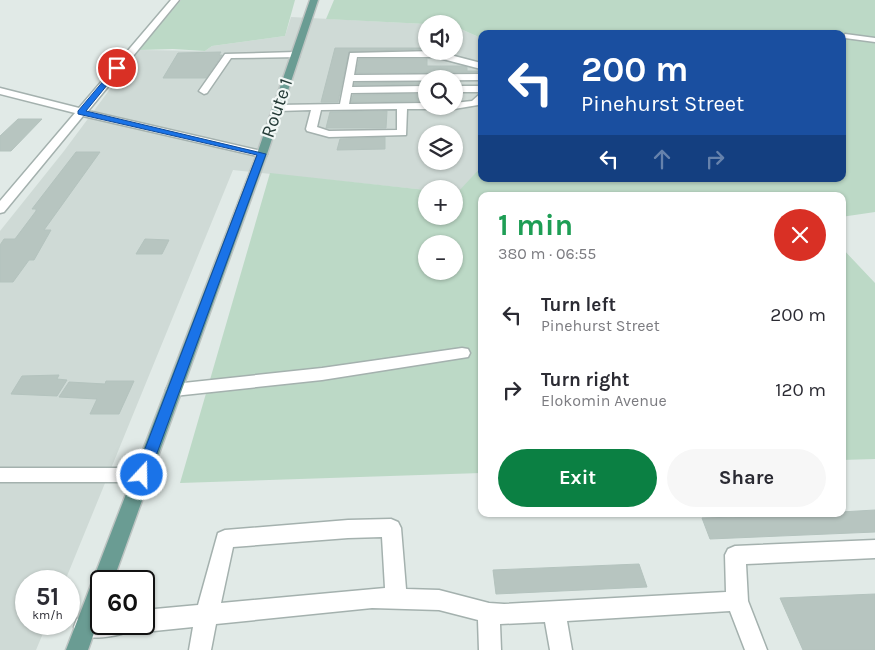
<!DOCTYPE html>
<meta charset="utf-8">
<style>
:root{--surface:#fff;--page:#f7f7f7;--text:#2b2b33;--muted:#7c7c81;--accent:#0b8043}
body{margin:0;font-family:Karla,sans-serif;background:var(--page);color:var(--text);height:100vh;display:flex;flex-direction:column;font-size:19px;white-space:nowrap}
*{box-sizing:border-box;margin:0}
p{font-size:16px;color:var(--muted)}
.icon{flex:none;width:28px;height:28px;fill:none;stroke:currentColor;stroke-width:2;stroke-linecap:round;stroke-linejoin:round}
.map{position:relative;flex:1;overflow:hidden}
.details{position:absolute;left:478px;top:192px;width:368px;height:325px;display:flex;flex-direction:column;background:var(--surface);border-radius:10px;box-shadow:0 1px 4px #0004}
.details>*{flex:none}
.banner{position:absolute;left:478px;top:30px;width:368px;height:152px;border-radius:10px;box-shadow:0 1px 4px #0004;background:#1a4fa0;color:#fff;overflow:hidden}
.controls{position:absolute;left:418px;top:15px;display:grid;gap:10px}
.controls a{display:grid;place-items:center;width:45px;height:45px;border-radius:50%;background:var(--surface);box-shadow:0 1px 4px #0004;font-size:25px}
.speed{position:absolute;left:15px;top:570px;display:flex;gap:10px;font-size:25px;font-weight:700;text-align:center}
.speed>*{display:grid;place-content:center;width:65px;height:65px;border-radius:50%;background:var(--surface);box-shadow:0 1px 4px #0004;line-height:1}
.speed small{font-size:12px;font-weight:400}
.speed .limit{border:2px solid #111;border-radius:8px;background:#fff;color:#111}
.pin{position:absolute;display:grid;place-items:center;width:42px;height:42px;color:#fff;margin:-21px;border:2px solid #fff;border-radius:50%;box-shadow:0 1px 5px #0007}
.me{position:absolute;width:55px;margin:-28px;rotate:21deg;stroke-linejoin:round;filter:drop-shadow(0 0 4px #0008)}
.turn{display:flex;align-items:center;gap:18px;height:105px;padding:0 20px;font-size:22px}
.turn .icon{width:65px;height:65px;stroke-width:2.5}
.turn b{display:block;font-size:35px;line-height:42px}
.lanes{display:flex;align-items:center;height:48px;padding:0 20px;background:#0003;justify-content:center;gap:25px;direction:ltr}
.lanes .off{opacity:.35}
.round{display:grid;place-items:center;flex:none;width:52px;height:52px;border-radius:26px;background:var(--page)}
.summary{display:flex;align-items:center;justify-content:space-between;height:85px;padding:0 20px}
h1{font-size:30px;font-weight:700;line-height:38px;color:#1e9e55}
.cta{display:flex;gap:10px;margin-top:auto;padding:10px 20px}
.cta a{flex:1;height:58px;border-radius:30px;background:var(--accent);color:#fff;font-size:20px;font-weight:700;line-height:58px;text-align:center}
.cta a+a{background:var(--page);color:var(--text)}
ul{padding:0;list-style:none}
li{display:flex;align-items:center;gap:15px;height:75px;padding:0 20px}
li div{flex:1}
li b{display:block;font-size:19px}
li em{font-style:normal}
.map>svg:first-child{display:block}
.built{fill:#cfdad6;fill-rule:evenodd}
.green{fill:#bcd9c6;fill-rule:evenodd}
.building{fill:#b7c5c0;stroke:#b4c3be}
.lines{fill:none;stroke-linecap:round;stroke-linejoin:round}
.minor-casing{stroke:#a4b1ae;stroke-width:3}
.major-casing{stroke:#bdc4c2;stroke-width:3}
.minor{fill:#fff;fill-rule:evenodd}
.major{fill:#6a9c93;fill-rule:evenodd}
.route{fill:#1a73e8;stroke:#114b97}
.labels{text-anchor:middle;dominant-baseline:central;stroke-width:4.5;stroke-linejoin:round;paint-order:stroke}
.street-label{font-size:19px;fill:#233935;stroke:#f1f7f5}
</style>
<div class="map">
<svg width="875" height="650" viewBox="0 0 875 650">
<rect width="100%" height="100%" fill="#e1eae7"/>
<path class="built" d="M291,17l135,7v27h28v-25l27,12v129l-24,27 -3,-1v-4h-28v1l-193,-20 -168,411h-39v43h21l-11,26h-36v-419l64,-80 75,-101 66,1 7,-5 73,-10zM426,79h28v27h-28zM426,134h28v27h-28z"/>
<path class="green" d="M181,0h114l-10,36 -73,10 -7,5 -32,-2 -34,1z
M334,0h541v212l-34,5v-21h-360v277l-301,10 90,-310 156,17v26h28v-23h3l24,-26v12h360v-145h-360v4l-27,-12v-2h-28l-100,-5zM426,244h28v27h-28z
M841,247l34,36v176l-34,1z"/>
<path class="building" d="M335,48h88v1l-74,3 -11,50h-17z
M221,52l-2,3h3l-16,23h-43l15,-25z
M359,59h68v7h36l4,1v4h14v1l-125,1z
M426,82v2l-72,1 1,-2z
M426,94v7l-75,1 2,-7z
M387,111l-1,17h-60l4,-16z
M18,119h24l-31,32h-11v-15z
M385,137v12l-48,1 3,-11z
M76,152h24l-56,78h7l-17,30h-5l-16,22h-13v-37l4,-6h11l21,-28v-2h-4z
M145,239l24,1 -7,14h-26z
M59,375l-2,4 10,1 -10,16 -46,-2 11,-18z
M106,381h28l-15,33h-29l7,-15 -38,-2 10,-15 36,2z
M875,510v22l-165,7 -8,-21 139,-4v-2z
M639,564l8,23 -151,7 -3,-24z
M875,594v56h-72l-23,-52z"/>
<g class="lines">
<defs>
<path id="minor" d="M171,0h8l-91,111 178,41 1,2 -1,2 -4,1 -179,-41 -79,96 -4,1v-12l75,-88 -75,-19v-6l79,20z
M845,34l30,4v4l-30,-4z
M435,51l46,12v6l-46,-12h-78l-3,18 127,-1v6l-128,1 -1,6 74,-1v6l-75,1 -2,11 77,-1v3h5l-5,3h-19l-1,26 -77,2 -22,-6 -1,-2 5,-19 -33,1 -5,-3 5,-3 62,-1 10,-51zM397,109v21l-68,1 -12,-4 4,-17z
M296,52l3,1v4l-68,1 -24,35 -3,1 -5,-3 26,-37z
M454,86h27v6h-27z
M481,93v9l-3,3 -24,4 -5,-3h5v-3l18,-2z
M462,348l6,1 2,4 -2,4 -146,23 -148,16 -6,-2 -2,-4 2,-4 6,-2 148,-16z
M0,468h142l7,2 2,5 -2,5 -7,2h-142z
M391,519l7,3 3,6 5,61 33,1 50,13 15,1 222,-12 -1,-37 3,-6 7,-3 140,-6v18l-129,6 2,37 19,49h-22l-15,-39 -163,10 5,29h-22l-5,-28 -45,2 1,26h-22l-1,-30 -39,-10 -67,-2 -156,16 -5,26h-22l4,-23 -49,5 -8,-4 -2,-4h10v-14l54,-5 20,-72 7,-3 123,-10zM382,537l3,51 -164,15 12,-56 115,-9z
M101,615v9h29l-3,8c-14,5 -36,8 -50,3l-3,-8 3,-8 8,-3z"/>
<path id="major" d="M310,0h8l-51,154 -154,427h-12v32l-13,37h-22l191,-496z"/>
</defs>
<use href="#minor" class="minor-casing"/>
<use href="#major" class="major-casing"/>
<use href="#minor" class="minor"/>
<use href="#major" class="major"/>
</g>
<path class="route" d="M115,67l6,1 -35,43 180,43 -117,321 -2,4 -5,2 -5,-2 -2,-4 122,-320 -179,-41v-3z"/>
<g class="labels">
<g class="street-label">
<text transform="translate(277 108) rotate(-71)">Route 1</text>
</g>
</g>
</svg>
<div class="controls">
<a><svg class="icon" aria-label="sound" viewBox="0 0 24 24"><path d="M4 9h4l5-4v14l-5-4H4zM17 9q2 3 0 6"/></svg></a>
<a><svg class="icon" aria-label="search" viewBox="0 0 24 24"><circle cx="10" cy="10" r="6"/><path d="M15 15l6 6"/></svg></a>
<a><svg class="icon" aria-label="layers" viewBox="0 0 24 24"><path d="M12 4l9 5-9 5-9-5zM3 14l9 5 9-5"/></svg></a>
<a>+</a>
<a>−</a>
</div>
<div class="speed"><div>51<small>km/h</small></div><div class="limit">60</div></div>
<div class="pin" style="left:117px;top:68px;background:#d93025"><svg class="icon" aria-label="arrive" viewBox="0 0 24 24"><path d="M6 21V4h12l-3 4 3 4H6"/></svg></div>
<svg class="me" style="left:142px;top:475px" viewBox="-20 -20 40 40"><circle r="17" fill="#1a73e8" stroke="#fff" stroke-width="3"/><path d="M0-11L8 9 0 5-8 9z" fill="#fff"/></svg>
<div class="banner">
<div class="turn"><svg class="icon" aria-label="left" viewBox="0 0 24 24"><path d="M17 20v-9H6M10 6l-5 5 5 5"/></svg><div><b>200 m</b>Pinehurst Street</div></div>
<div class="lanes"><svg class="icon" aria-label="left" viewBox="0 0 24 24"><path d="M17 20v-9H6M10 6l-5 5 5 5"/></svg><svg class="icon off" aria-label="ahead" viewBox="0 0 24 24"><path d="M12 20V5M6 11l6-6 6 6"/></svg><svg class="icon off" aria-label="right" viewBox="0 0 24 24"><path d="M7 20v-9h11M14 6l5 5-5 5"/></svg></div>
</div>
<section class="details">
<div class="summary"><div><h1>1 min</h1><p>380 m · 06:55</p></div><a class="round" style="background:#d93025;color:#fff"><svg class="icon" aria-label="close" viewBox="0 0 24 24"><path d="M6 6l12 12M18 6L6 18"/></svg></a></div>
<ul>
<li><svg class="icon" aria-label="left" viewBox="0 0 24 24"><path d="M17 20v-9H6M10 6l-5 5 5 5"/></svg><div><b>Turn left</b><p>Pinehurst Street</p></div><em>200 m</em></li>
<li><svg class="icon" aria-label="right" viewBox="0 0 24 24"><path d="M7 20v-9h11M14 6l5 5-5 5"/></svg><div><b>Turn right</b><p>Elokomin Avenue</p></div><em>120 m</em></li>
</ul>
<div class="cta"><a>Exit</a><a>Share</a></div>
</section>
</div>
